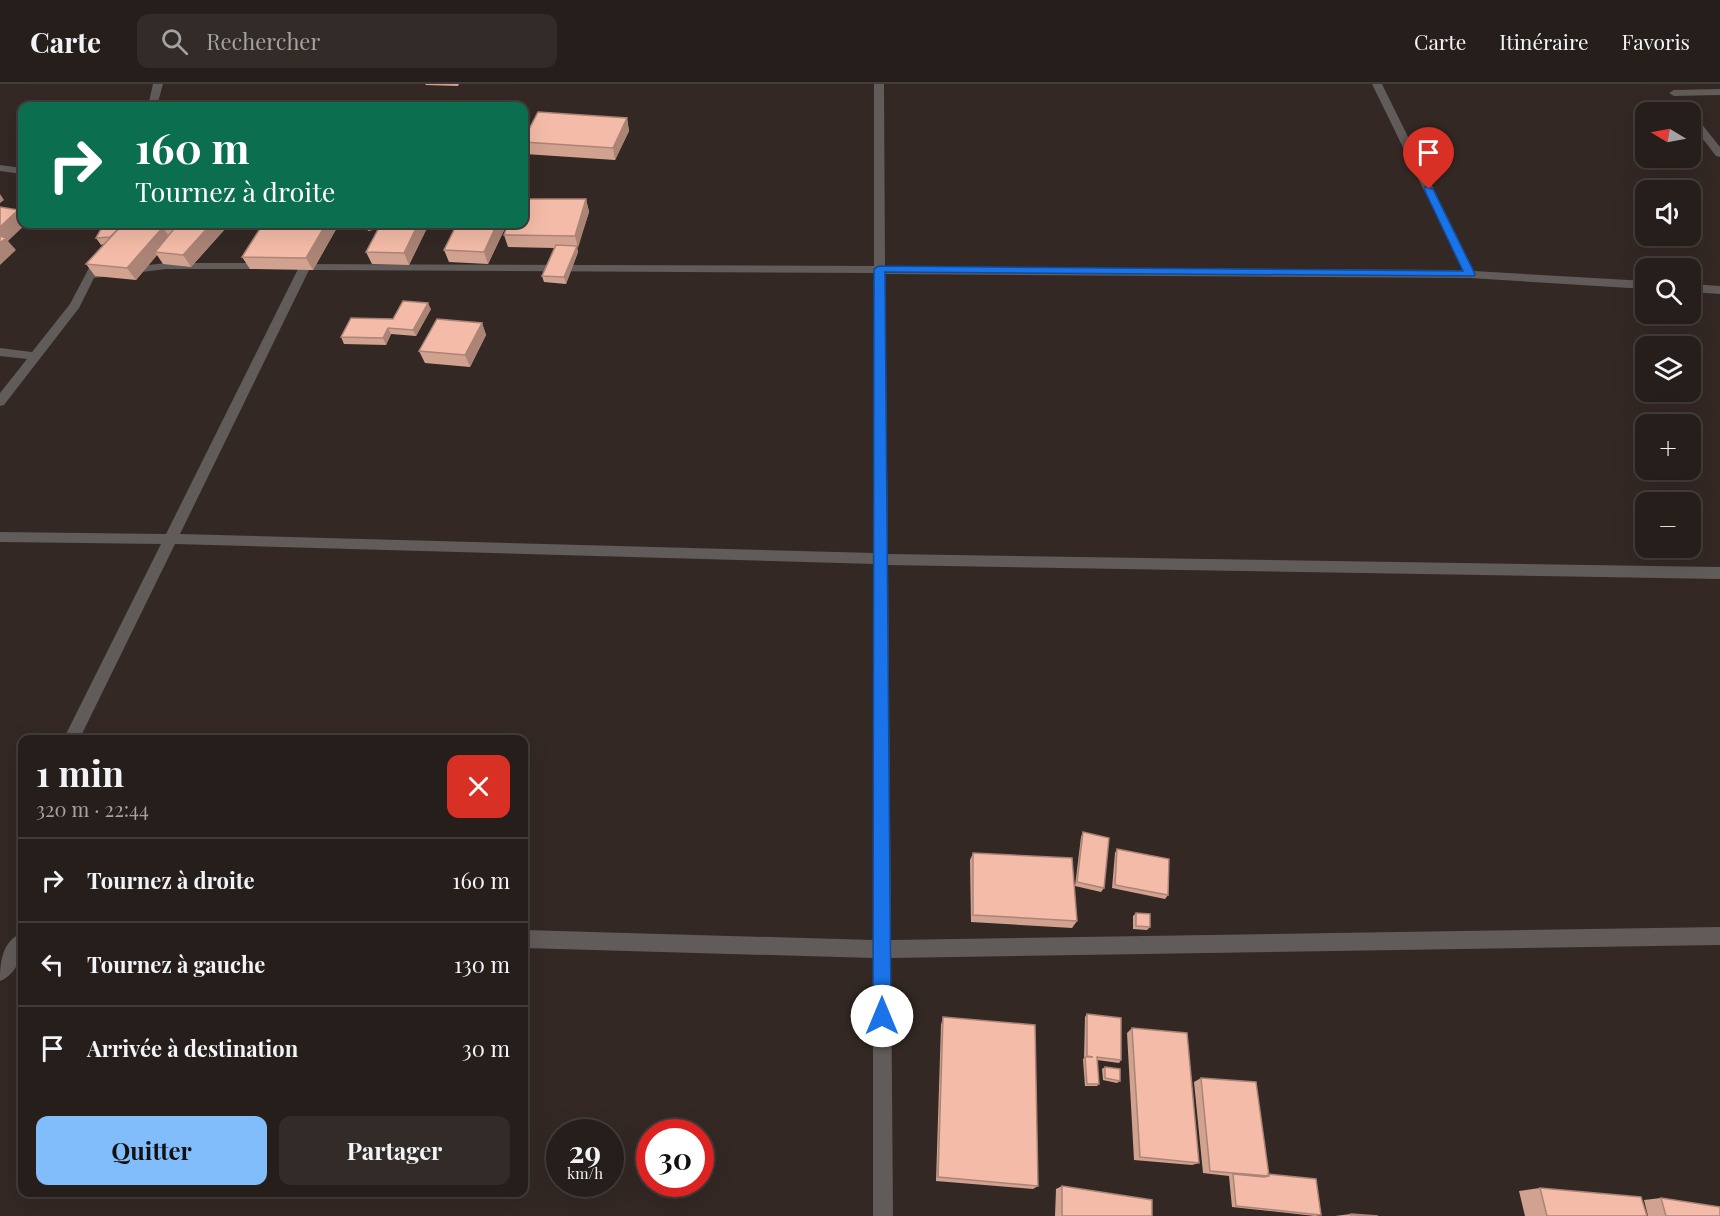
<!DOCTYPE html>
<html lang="fr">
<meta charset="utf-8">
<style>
:root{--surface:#261e1b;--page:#322b28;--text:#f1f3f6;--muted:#a4a2a3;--line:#423c3a;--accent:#81bdfa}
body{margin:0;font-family:"Playfair Display",serif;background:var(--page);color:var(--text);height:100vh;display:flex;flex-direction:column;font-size:22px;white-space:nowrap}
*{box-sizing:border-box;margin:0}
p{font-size:20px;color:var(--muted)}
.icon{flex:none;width:33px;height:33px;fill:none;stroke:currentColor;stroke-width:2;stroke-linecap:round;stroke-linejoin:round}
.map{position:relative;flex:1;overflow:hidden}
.side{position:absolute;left:18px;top:651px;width:510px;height:462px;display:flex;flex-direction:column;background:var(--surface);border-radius:12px;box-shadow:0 6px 24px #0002,0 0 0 2px var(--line)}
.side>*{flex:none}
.banner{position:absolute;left:18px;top:18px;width:510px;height:126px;border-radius:12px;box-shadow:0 6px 24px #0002,0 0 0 2px var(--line);background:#0b6e4f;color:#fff;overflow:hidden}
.needle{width:39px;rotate:280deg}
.tools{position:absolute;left:1635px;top:18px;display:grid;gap:12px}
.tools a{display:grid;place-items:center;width:66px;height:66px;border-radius:12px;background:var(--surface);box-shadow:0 6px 24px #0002,0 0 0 2px var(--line);font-size:30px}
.speed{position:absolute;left:546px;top:1035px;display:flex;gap:12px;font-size:30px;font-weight:700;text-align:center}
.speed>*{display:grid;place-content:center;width:78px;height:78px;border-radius:50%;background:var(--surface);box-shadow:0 6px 24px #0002,0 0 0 2px var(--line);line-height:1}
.speed small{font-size:15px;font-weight:400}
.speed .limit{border:9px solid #d22;background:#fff;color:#111}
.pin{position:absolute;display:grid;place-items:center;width:51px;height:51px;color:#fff;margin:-62px -26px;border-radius:50% 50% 50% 0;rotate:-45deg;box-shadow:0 0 6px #0007}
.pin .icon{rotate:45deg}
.me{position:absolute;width:66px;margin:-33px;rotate:0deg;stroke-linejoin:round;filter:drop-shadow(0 0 4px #0008)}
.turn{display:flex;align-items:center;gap:21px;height:126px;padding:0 18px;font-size:27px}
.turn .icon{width:78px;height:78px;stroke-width:2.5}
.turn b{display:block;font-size:42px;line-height:51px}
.round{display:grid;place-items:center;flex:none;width:63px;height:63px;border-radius:12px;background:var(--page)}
.headline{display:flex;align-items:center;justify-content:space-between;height:102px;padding:0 18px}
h1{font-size:36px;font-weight:700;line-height:45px}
.action{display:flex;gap:12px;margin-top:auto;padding:12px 18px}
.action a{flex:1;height:69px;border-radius:12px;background:var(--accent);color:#111;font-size:24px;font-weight:700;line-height:69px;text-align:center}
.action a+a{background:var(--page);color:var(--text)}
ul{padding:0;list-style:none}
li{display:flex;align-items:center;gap:18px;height:84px;padding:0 18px;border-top:2px solid var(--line)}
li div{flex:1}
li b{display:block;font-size:22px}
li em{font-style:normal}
header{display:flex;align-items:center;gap:36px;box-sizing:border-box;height:84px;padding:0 30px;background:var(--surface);border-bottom:2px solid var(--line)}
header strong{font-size:28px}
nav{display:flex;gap:33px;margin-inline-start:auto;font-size:21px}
.search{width:420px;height:54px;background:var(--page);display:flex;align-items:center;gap:15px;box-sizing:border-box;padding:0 21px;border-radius:12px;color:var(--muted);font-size:22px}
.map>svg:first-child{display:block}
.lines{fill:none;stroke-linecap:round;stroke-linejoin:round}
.minor{fill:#615b59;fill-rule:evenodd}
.wall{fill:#d2a290}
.shaded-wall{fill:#ab8476}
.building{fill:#f4bca8;stroke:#ab8476;stroke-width:1.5}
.route{fill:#1a73e8;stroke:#114b97;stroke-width:1.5}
</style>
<header>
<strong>Carte</strong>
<div class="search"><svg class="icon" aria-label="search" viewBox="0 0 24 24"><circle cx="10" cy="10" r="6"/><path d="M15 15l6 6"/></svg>Rechercher</div>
<nav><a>Carte</a><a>Itinéraire</a><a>Favoris</a></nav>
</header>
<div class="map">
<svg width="1720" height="1132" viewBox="0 0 1720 1132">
<rect width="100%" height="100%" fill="#332824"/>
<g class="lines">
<path class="minor" d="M153,0h10l-6,22h-9z
M874,0h10l1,183 578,3 -91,-186h10l92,187 172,10v8l-176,-11 -585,-4 3,280 832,13v12l-832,-14 3,375 829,-13v18l-829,13 2,258h-20v-258l-349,-10v-18l349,10 1,-376 -699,-20 -96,196h-16l98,-196 -161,-2v-10l166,2 132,-265 -8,-1v-4l584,2zM309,186l565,3v280l-694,-19z
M1720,5v6l-46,1 -5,-3 5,-3z
M1688,28l5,1 27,34v10l-4,-1 -26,-34v-10z
M0,81l22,3v6l-22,-3z
M166,179h101l6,3 -6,3h-101l-72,9 -15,30 -75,97 -4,1v-13l27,-34 -27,-3v-8l32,4 38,-48 20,-38h8v5z
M1690,200l30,2v8l-30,-2z
M22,849c2,18 -3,40 -22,48 0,-19 2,-40 22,-48z"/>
</g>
<path class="wall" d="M425,0h34l-1,2 -32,-1z
M627,34l2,13 -14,29 -90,-6 -1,-6v-9z
M586,115l3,13 -12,36 1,4 -12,32 -22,-2 -2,-6 12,-28 -46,-1 -4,-12z
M104,140h118l3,5 -34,38 -28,-3 -6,-9 -21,25 -41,-4 -9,-12 18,-20 -3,1 -5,-7z
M242,140h97l-26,46 -63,-1 -8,-12 21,-33z
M365,140h60l2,4 -18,37 -37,-1 -6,-12 12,-23 -10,2z
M426,140h81l-19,40 -39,-2 -5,-12 10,-20 -26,-1z
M431,225l-15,27 -25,-2 -5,11 -42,-1 -3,-7 52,-18z
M482,239l4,12 -16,32 -45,-4 -6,-12z
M1083,748l21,56 -3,4 -26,-6 6,-49z
M1117,765l51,46 -3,4 -53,-11 3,-35z
M973,769l104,68 -5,7 -101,-6 -1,-62z
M1136,829l14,14 -3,3 -14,-1v-13z
M1087,930l34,46 -2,3 -22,-3 2,24 -2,2h-12l-2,-27 1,-1 1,-41z
M943,933l95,169 -5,3 -97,-8 5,-156z
M1132,944l67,135 -7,2 -58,-5 -7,-127z
M1105,983l15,14 -3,2 -14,-3 -1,-11z
M1201,994l67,96 53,41 -6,1 -83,-9 -3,-31 -26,-3 -9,-91z
M1062,1102l90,30h-97l1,-27z
M1540,1104l107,28h-122l-6,-25z
M1661,1114l59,18h-72l-4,-16z
M1351,1130l27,2h-43z"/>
<path class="shaded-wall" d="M627,34l2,13 -14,29 -2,-12z
M0,110l4,6 -4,3z
M586,115l3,13 -11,36 -3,-12z
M18,126l4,5v9h4l-18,17 8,9 -16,15v-38z
M211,140h11l3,5 -34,38 -8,-12z
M326,140h13l-26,46 -7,-12z
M418,140h7l2,4 -18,37 -5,-12z
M497,140h10l-19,40 -4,-12z
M163,143l8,13 -16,12 2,3 -21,25 -9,-12z
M577,162l1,6 -12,32 -2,-7z
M428,219l3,6 -15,27 -3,-6z
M482,239l4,12 -16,32 -5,-12z
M388,244l3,6 -5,11 -3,-7z"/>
<path class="building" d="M290,19l33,2 -2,1h-34z
M538,28l89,6 -14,30 -89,-6v-3z
M524,115h62l-11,37 -71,-1 4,-11h16z
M0,123l18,3 -18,17z
M104,140h19l-13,13 -14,1z
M123,140h88l-28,31 -28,-3 19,-23 -11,-2 -36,41 -41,-4z
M263,140h63l-20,34 -64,-1z
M381,140h37l-14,29 -38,-1z
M457,140h40l-13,28 -40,-2z
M0,152l6,2 -6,5z
M556,161l21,1 -13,31 -22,-1z
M403,217l25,2 -15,27 -25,-2 -5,10 -42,-1 10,-19 42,1z
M437,235l45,4 -17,32 -46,-4z
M1083,748l26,6 -5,50 -27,-6z
M1117,765l52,10 -1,36 -53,-10z
M973,769l99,5 5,63 -104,-6z
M1136,829l14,1v13l-14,-1z
M1087,930l34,4v42l-24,-3 2,27h-12l-2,-27h8l-6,-1z
M943,933l92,8 3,161 -100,-9z
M1132,944l55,5 12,130 -59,-6z
M1105,983l15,2v12l-15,-3z
M1201,994l55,4 13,94 -59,-5z
M1233,1090l31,3 5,-1 -1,-2 48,5 5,36 -85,-9z
M1062,1102l90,14v16h-90z
M1540,1104l101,9 6,19h-100z
M1661,1114l59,9v9h-54z
M1351,1130l27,2h-27z"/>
<path class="route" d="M1425,103l8,2 42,85 -1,2 -589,-4 6,744 -3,6 -6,2 -6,-2 -3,-6 1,-747 5,-3 584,5 -39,-82z"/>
</svg>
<div class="tools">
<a><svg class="needle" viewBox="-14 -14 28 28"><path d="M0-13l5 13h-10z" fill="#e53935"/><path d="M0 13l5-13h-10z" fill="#a4a2a3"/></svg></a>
<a><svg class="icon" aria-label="sound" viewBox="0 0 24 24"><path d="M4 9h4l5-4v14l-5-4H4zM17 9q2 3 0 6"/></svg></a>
<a><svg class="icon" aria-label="search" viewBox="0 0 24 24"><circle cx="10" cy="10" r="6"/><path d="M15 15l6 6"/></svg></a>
<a><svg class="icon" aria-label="layers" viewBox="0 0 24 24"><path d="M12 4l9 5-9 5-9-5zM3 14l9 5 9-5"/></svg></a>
<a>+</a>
<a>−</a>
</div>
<div class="speed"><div>29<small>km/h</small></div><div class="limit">30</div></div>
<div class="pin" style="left:1429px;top:105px;background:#d93025"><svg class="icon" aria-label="arrive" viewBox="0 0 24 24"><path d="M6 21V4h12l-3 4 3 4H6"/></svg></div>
<svg class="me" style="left:882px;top:932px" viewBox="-20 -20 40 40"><circle r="19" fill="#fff"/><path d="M0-13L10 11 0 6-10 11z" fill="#1a73e8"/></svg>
<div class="banner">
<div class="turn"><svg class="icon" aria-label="right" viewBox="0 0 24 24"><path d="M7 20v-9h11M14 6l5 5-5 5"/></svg><div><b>160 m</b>Tournez à droite</div></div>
</div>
<section class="side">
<div class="headline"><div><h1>1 min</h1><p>320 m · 22:44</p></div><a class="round" style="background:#d93025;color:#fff"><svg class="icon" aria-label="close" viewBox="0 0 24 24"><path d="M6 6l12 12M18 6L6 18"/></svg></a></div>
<ul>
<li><svg class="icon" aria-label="right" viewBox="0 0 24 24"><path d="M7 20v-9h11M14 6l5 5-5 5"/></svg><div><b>Tournez à droite</b></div><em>160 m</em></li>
<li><svg class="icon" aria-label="left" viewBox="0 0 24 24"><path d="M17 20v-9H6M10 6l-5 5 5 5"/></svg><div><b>Tournez à gauche</b></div><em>130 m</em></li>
<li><svg class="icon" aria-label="arrive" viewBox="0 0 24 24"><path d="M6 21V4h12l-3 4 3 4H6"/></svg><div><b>Arrivée à destination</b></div><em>30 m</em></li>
</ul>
<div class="action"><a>Quitter</a><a>Partager</a></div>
</section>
</div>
